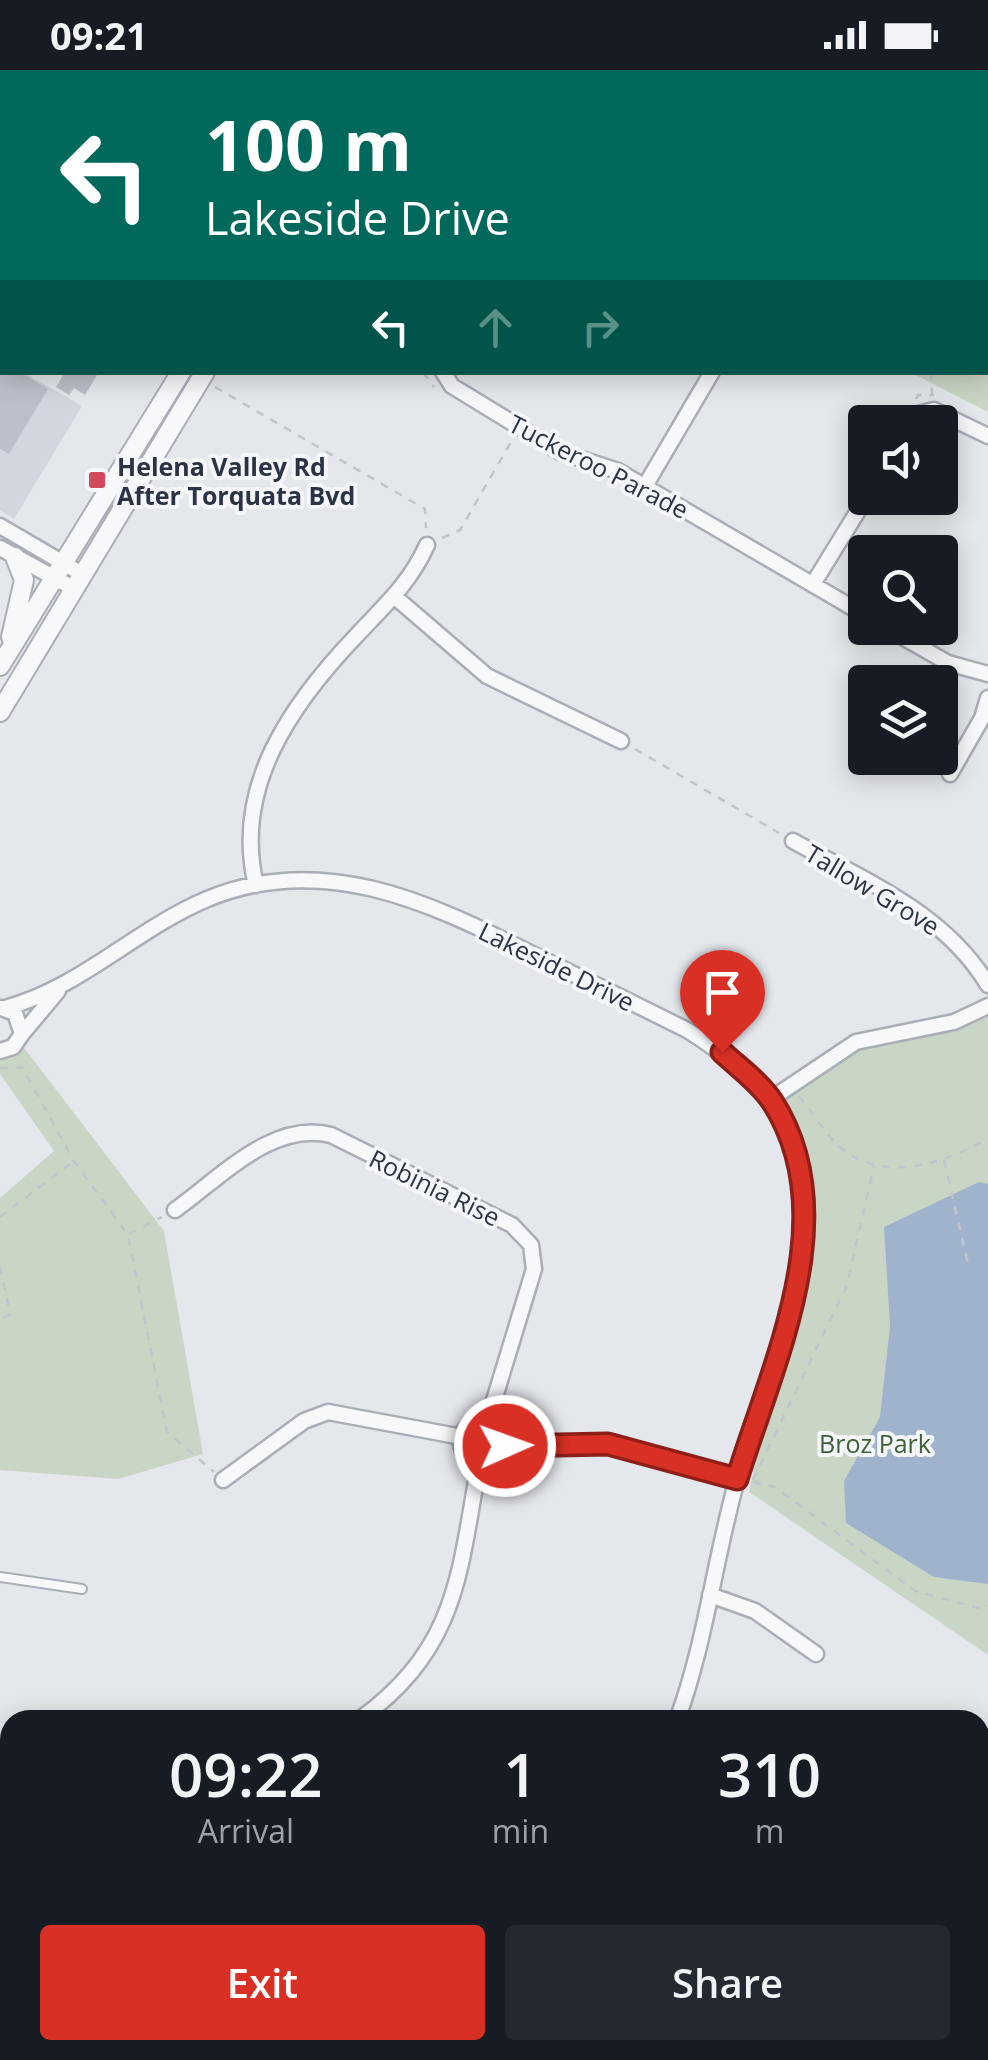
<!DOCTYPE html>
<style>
:root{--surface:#171b24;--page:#242831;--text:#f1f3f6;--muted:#9ea1a6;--accent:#d93025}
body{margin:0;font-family:"Open Sans",sans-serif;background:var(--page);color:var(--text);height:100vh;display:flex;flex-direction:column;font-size:38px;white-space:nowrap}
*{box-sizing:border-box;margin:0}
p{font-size:32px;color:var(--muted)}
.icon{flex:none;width:55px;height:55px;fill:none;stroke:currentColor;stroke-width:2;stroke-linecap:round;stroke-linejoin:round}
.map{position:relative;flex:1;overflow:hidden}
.sheet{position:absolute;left:0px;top:1640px;width:990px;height:350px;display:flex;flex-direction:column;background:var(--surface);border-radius:30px 30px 0 0;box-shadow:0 5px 25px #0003}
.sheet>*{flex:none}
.banner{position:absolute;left:0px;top:0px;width:990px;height:305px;box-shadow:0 5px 25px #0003;background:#00695c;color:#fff;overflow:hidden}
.fabs{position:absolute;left:848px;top:335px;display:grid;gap:20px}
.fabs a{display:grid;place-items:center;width:110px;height:110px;border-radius:10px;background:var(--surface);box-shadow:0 5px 25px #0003;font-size:50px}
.pin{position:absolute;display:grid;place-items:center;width:85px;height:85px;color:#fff;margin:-102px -42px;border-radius:50% 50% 50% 0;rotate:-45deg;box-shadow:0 0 10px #0007}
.pin .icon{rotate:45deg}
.me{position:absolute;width:110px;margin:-55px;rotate:88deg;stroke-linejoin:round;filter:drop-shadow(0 0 8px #0008)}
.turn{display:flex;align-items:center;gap:35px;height:210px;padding:0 40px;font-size:45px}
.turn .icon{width:130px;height:130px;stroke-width:2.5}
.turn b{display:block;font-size:70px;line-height:85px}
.lanes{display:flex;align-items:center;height:95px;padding:0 40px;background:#0003;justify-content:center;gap:50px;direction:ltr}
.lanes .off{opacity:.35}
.eta{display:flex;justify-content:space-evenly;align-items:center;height:170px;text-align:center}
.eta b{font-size:60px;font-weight:600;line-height:70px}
.action{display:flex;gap:20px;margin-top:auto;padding:20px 40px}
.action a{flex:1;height:115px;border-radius:10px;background:var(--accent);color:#fff;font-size:40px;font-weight:600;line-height:115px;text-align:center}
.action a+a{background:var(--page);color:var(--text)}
.status{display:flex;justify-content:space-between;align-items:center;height:70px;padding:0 50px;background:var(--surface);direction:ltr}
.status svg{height:28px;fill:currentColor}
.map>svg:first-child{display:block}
.built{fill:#d2d6de}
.green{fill:#c9d6c5}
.water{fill:#9fb4cc}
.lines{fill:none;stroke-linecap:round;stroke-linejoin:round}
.river{stroke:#9fb4cc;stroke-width:28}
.building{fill:#bbc0ca}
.service-casing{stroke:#a9aeb7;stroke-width:12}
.minor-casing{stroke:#a9aeb7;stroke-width:19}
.tertiary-casing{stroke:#a9aeb7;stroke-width:22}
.path{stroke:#c2c5cb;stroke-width:2.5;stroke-dasharray:8 8;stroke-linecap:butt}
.service{stroke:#f7f8fa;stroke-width:8}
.minor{stroke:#f7f8fa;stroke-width:14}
.tertiary{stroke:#f7f8fa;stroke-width:18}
.route-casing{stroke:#8d1f18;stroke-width:25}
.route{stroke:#d93025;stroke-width:18}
.poi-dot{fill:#d1495b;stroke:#f4f6f9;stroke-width:4}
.labels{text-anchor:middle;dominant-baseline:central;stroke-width:8;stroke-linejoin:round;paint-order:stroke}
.poi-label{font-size:25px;font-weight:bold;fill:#2b3445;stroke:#f4f6f9;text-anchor:start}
.street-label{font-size:25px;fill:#2b3445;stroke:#f4f6f9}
.park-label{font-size:25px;fill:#3f6138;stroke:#f4f6f9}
</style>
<div class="status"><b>09:21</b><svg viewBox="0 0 49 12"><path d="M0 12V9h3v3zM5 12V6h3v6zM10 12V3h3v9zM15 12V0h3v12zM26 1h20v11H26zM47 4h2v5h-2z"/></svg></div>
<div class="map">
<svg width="988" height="1990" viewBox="0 0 988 1990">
<rect width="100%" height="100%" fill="#e4e7ec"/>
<path class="built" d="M0,288l2,14 23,1 57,33 -68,113 -14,-9z"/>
<path class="green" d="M988,208v134l-76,-39 76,-1z
M988,936v649l-239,-163 42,-192 15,-94 -35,-107 54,-40z
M19,971l145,190 39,223 -85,25 -118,-9v-272l54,-47 -54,-77v-15z
M0,1933h10v47h643l-8,3 -2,7h-643z"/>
<path class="water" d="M979,1112l9,2v400l-54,-7 -88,-54 -2,-42 36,-64 10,-91 -6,-99z"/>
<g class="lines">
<path class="river" d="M692,1990l19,-7 12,7"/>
</g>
<path class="building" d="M0,302h20l28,17 -39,65 -9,-5z
M65,302h34l-14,23 -11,-7 -5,7 -13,-8z"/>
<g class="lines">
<defs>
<path id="service" d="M960,0l4,2
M988,16v1
M0,251l2,3
M0,1507l82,12"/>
<path id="minor" d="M37,0l2,2
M655,0l6,2
M94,2l2,-2
M623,2l1,-2
M726,2l1,-2
M443,302l9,14 108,66 58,19 247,144
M911,352l7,-8 16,-4 54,26
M645,416l67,-114
M0,456l82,48
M0,478l73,40
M813,514l53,-86
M395,527l92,79 134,65
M887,558l61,35 40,11
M950,704l32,-56 6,-20
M793,771c72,40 151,71 195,144
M256,815c-24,-98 36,-182 101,-250 28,-30 53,-52 70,-90
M5,938c75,-20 130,-78 200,-108 115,-49 222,1 325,53 52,25 105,51 157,77 194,119 99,275 51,446 -23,80 -32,166 -61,244
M22,964l36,-43
M0,981l13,-4 9,-13 -7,-21 -14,-5
M771,1029l85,-57 98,-20 34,-16
M175,1140c45,-32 98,-90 156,-75l181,90 19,20 3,24 -46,151
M461 1372a22 22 0 1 1 44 0a22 22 0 1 1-44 0Z
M505,1376l104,-2 128,35
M223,1410l81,-59 24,-9 134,25
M710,1525l45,16 61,43
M359,1650c99,-72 100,-146 120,-256
M0,1918h10"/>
<path id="tertiary" d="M364,2l1,-2
M381,2l1,-2
M11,567l13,-57 -9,-23
M0,596l181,-294
M0,642l205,-340"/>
</defs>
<use href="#service" class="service-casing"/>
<use href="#minor" class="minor-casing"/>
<use href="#tertiary" class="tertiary-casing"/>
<path class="path" d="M680,0l5,2
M607,2v-2
M423,302l11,15
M931,302l1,22
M215,317l210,122 1,19
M916,329l2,-4h16
M442,468l18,-8 51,-88
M635,679l144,84
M0,998l22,-1 52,94 54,74 39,197 47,40
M799,1026c13,16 25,37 40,50 44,39 104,17 149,-7
M944,1090l24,104
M0,1147l74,-56
M129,1164l33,-17
M0,1197l10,47 -10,5
M753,1410l94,-195 27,-119
M753,1412l22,5 140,104 67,18 6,-3
M589,1980l1,10"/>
<use href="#service" class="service"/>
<use href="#minor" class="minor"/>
<use href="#tertiary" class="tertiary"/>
</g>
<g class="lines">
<defs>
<path id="route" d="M505,1376l103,-2 129,35c36,-117 109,-264 35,-378 -13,-19 -34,-34 -50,-49"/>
</defs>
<use href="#route" class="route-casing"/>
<use href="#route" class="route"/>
</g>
<rect class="poi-dot" x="87" y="400" width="20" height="20" rx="5"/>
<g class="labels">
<g class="poi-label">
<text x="117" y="396">Helena Valley Rd<tspan x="117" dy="29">After Torquata Bvd</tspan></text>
</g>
<g class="street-label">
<text transform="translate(599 396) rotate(27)">Tuckeroo Parade</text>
<text transform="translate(873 819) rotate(31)">Tallow Grove</text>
<text transform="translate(557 896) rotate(26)">Lakeside Drive</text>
<text transform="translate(435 1117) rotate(26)">Robinia Rise</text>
</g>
<g class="park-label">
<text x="875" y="1373">Broz Park</text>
</g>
</g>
</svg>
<div class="fabs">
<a><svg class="icon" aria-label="sound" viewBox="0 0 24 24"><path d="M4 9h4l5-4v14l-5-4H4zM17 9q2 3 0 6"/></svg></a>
<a><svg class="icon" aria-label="search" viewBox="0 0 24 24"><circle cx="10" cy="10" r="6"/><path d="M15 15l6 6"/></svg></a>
<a><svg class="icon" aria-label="layers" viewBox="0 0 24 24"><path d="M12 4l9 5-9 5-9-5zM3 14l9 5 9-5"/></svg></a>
</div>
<div class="pin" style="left:722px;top:982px;background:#d93025"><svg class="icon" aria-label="arrive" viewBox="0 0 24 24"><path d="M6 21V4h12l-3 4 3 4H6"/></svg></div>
<svg class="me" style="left:505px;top:1376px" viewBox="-20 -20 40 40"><circle r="17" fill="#d93025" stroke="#fff" stroke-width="3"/><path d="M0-11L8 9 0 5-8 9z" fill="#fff"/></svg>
<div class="banner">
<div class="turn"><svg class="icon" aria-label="left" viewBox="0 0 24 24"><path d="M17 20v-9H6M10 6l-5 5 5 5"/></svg><div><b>100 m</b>Lakeside Drive</div></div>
<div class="lanes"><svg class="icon" aria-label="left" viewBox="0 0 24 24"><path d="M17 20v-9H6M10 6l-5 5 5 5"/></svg><svg class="icon off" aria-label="ahead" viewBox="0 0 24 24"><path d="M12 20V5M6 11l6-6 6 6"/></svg><svg class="icon off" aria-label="right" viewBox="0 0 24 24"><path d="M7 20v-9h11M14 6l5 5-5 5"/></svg></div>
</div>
<section class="sheet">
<div class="eta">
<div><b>09:22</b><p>Arrival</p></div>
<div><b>1</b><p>min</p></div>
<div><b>310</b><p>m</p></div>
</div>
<div class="action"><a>Exit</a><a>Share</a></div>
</section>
</div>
